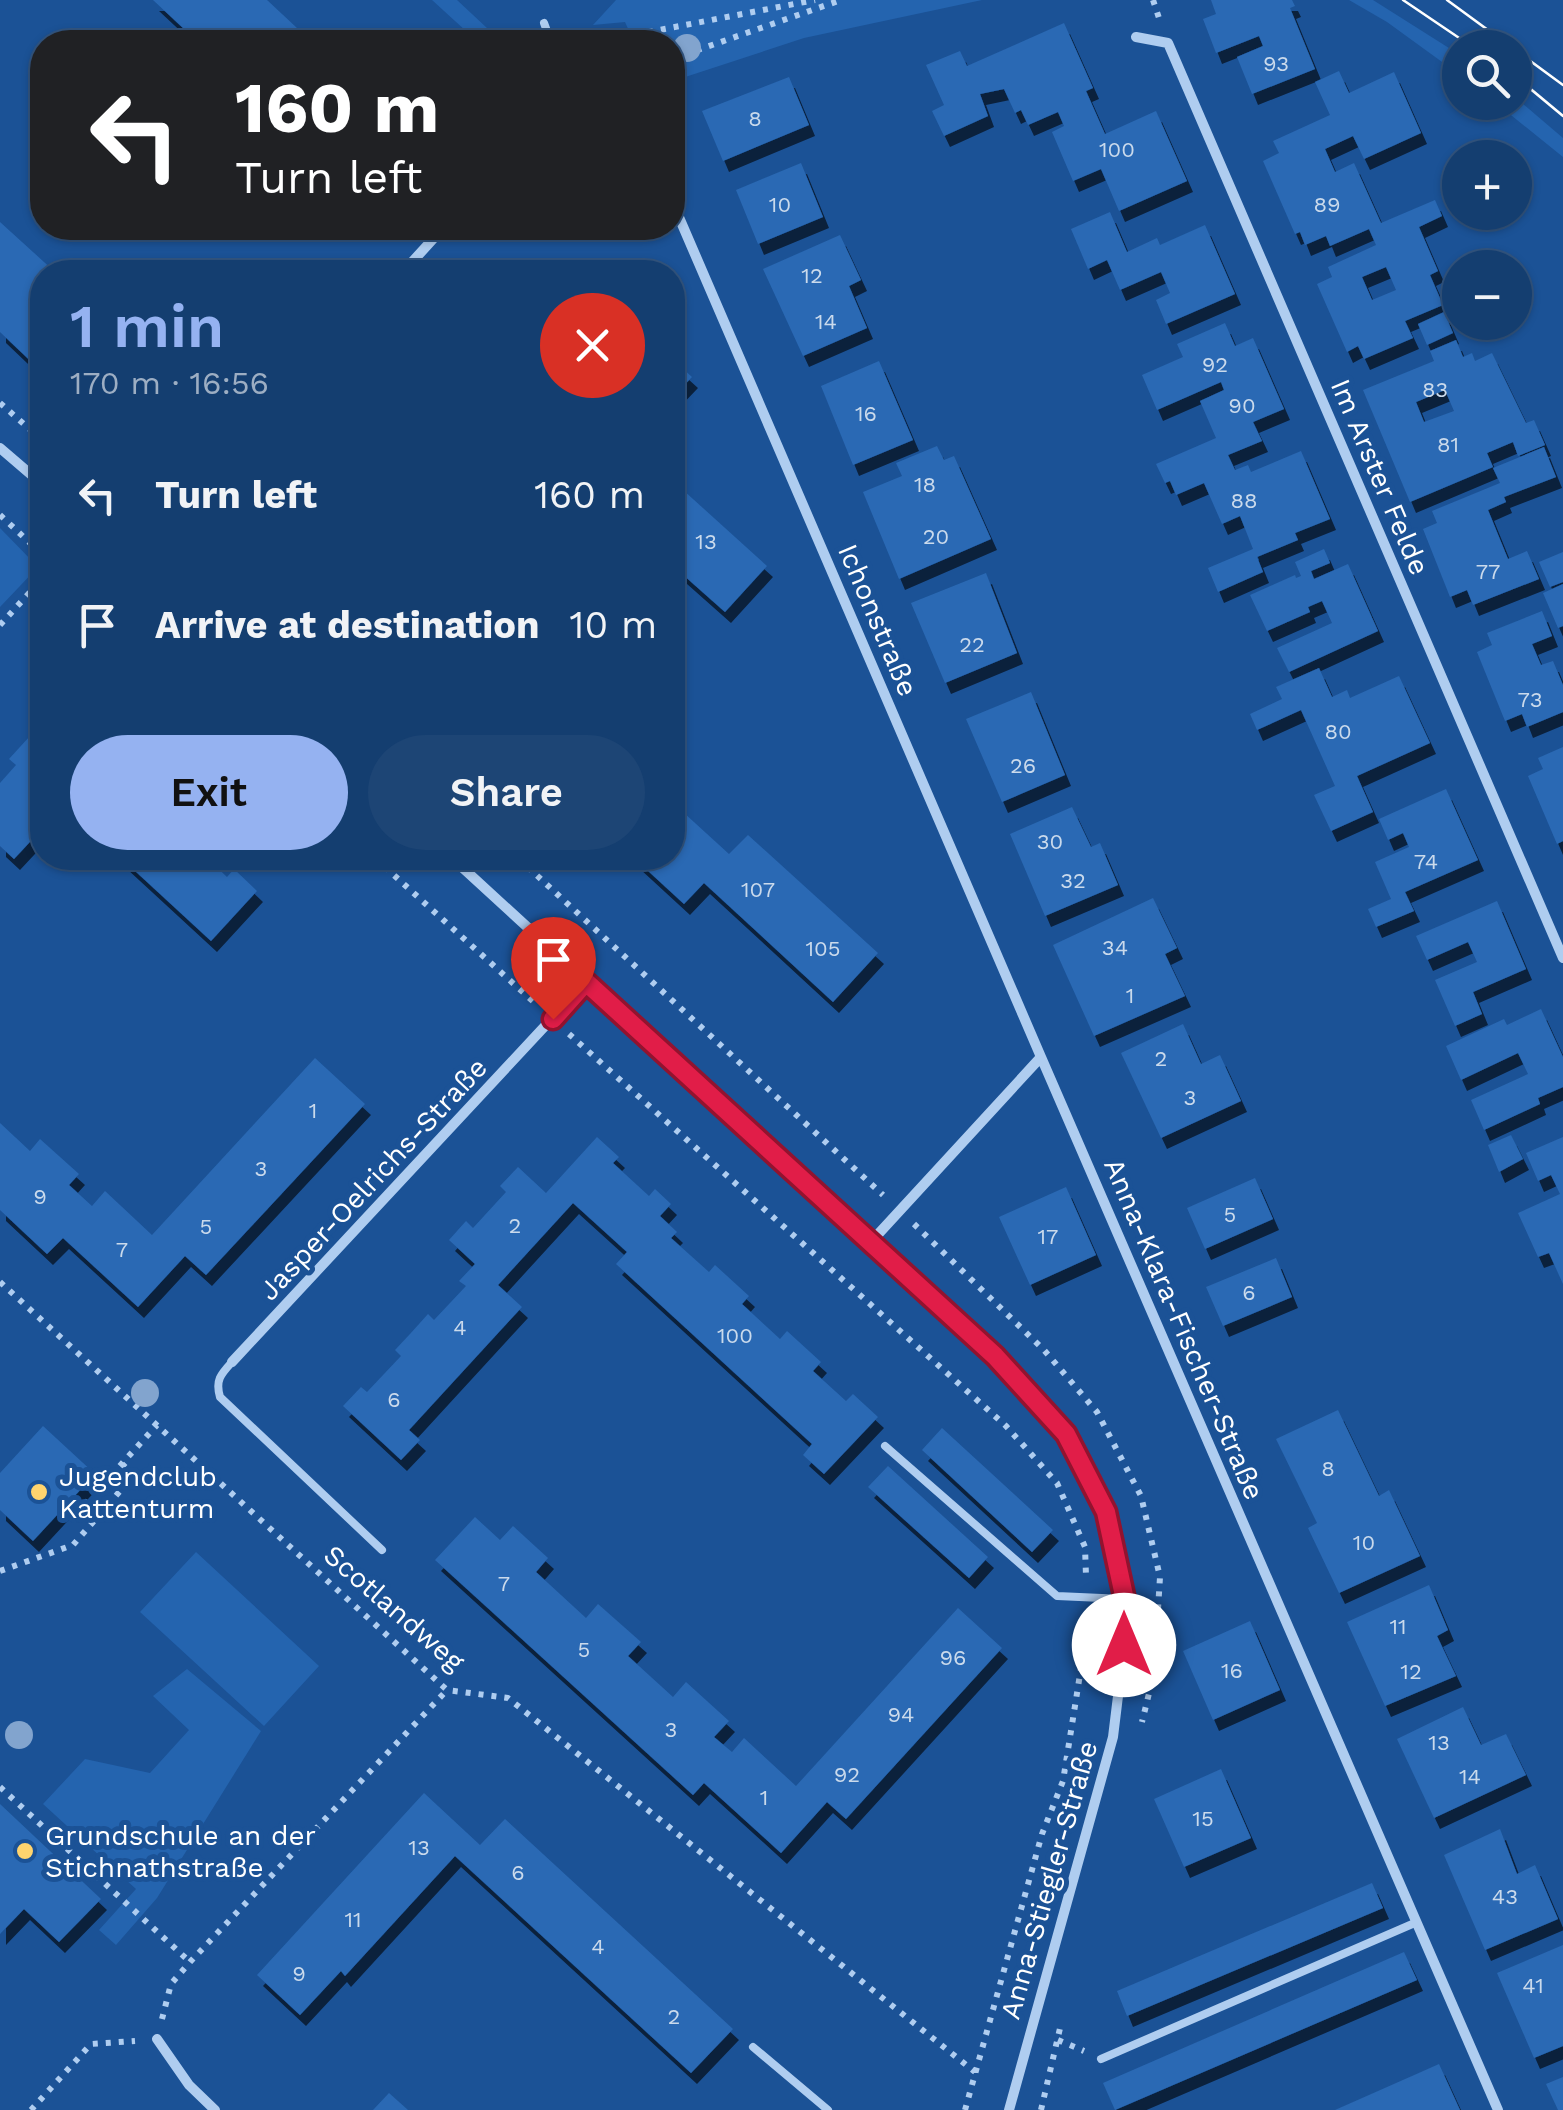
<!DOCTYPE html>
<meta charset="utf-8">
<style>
:root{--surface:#143e70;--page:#1d4575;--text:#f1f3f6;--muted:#9daec3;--line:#335783;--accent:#95b2f1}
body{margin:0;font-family:"Work Sans",sans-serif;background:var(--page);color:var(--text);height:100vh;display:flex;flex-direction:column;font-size:38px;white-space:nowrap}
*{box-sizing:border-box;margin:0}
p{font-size:32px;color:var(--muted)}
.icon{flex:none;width:55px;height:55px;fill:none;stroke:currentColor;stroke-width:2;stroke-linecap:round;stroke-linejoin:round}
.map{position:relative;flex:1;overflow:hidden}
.side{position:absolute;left:30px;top:260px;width:655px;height:610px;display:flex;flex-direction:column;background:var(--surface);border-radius:40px;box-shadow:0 2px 8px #0004,0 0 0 2px var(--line)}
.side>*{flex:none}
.top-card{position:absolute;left:30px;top:30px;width:655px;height:210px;border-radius:40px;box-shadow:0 2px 8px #0004,0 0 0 2px var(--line);background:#202124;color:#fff;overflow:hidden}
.buttons{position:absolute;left:1442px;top:30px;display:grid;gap:20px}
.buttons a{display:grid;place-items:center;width:90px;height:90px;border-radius:50%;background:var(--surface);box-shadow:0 2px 8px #0004,0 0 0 2px var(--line);font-size:50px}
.pin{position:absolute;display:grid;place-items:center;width:85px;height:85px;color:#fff;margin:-102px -42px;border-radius:50% 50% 50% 0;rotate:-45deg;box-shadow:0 0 10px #0007}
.pin .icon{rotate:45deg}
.me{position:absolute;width:110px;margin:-55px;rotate:0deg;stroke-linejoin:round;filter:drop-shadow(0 0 8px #0008)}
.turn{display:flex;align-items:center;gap:35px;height:210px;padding:0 40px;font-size:45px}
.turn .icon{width:130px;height:130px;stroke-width:2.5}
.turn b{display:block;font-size:70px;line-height:85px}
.round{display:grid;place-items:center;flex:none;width:105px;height:105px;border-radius:52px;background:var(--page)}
.headline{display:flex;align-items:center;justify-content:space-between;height:170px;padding:0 40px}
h1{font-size:60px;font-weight:600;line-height:75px;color:var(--accent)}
.primary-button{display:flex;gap:20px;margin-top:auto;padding:20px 40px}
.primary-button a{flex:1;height:115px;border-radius:60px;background:var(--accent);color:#111;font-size:40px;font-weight:600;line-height:115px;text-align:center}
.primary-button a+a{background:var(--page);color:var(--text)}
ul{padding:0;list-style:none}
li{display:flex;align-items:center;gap:30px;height:130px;padding:0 40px}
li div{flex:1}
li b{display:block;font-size:38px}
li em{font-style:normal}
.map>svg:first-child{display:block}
.green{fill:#2464af}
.building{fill:#2a69b4;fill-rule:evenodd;filter:url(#shadow)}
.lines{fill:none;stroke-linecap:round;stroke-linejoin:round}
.path{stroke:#afcdf0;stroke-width:6;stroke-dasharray:5 8;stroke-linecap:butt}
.service{stroke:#afcdf0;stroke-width:8}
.minor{stroke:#afcdf0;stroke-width:10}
.tram{stroke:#fff;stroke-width:2.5}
.tree{fill:#82a4ce}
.route-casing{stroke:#92132f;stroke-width:25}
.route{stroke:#e11d48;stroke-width:18}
.poi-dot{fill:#ffd46e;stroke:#1b5296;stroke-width:4}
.labels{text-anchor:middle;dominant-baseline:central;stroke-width:10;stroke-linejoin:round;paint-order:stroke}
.number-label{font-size:22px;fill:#cadaec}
.street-label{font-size:28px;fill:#fff;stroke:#1b5296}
.poi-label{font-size:28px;fill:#fff;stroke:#1b5296;text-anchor:start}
</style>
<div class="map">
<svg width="1563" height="2110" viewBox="0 0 1563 2110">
<defs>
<filter id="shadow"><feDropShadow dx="6" dy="11" stdDeviation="0" flood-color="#0009"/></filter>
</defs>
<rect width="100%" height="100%" fill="#1b5296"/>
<path class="green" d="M432,0h25l45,42h-24z
M616,0h366l-178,38 -131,43 -1,-39h-38l-9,-20 -32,3z
M1349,0h24l87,55v20l-73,-53z
M1515,97l48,41v19l-67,-54 19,-1z
M0,528l38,39 -38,40z
M196,1552l123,114 -55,60 -124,-114z
M187,1669l74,62 -104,167 -41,47 -17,-15 37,-41 -93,-85 42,-45 65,14 39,-43 -36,-34z"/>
<path class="building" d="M153,0h114l45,42h-114z
M1211,0h81l3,6 -5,2 25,61 -63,25 -15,-37 26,-11 -4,-10 -43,17 -13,-34 13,-5z
M1064,23l29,65 -7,3 19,43 51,-23 31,70 -68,30 -18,-42 -28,12 -21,-49 12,-6 -6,-14 -30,13 -7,-15 -6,3 -11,-24 -24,5 8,22 -44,20 -12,-25 12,-6 -18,-40 34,-14 7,15z
M1339,71l10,22 45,-21 27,61 -57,26 -11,-23 -28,13 10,23 19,-9 27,60 54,-23 7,16 -23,11 19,44 -8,4 13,30 -38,16 8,17 -49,21 -6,-13 -11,6 -30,-68 15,-7 -4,-10 48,-22 -7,-16 -39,17 -4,-10 -21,9 -5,-13 -5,2 -32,-73 16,-8 -6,-12 57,-26 -15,-33zM1386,267l10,23 -24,10 -10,-23z
M789,77l20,48 -86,36 -21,-50z
M801,163l22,54 -65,27 -22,-54z
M1110,212l17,40 30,-14 3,7 45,-20 30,69 -69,30 -10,-24 14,-7 -9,-21 -41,18 -13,-30 -19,9 -17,-40z
M0,222l55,50h-13v100l-42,-40z
M840,235l21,45 -12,6 18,42 -64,28 -40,-87z
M502,258l15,14h-28z
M1444,312l9,21 -26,12 -9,-21z
M1225,323l10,23 18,-8 31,71 -31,13 9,19 -34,14 7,15 13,-5 3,7 50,-21 29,68 -35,14 3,7 -41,17 6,15 -45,20 -10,-24 45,-19 -13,-33 -18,8 -18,-41 -28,12 -6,-14 -5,2 -9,-19 60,-26 -16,-37 24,-11 -3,-8 -64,28 -15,-35 41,-18 -6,-13z
M1456,340l7,17 9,-4 3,8 17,-8 34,70 8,-3 11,25 -27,11 -5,-14 -26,11 6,14 -83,35 -47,-112 71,-29 -4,-10zM1445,390l9,21 -30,11 -8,-20z
M672,359l20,18 -20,21z
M879,361l34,79 -60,25 -32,-79z
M937,446l7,14 10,-4 37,83 -92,40 -36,-87 39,-16 -6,-13z
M1544,447l12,30 -52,20 2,5 -18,8 20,49 19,-8 12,28 -66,26 -6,-15 -17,7 -27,-68 14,-6 -5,-12 68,-28 -7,-15z
M672,480l95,86 -42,46 -53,-47z
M1324,549l6,14 -19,8 3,8 34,-15 30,67 -89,41 -12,-24 55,-25 -10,-22 -14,6 2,5 -43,19 -17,-36 45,-20 1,3 5,-2 -6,-14z
M1563,552v30l-13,5 -11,-25z
M986,573l31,80 -72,30 -34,-80z
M1563,584v42l-5,2 -15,-35z
M1542,611l10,25 -20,8 9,21 12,-4 10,24v27l-36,15 -5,-13 -17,7 -28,-69 15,-7 -5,-12z
M1319,668l13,29 15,-7 3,8 49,-22 31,67 -73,33 16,36 -42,19 -17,-36 21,-9 -34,-76 -44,20 -7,-16 32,-15 -6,-12z
M1031,692l34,83 -63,27 -36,-83z
M30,736l12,11v82l-28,30 -14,-13v-63l16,-18 -7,-6z
M1563,747v94l-6,3 -29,-68 15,-7 -5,-11z
M1446,789l32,71 -73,32 9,19 -38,16 -8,-18 23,-10 -16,-37 34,-15 -6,-14 -15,7 -9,-21z
M672,802l57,52 19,-19 130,118 -45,49 -129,-119 -20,21 -50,-46h38z
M1072,807l19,40 9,-4 18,42 -73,31 -35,-82z
M121,858h86l20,19 7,-8 23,22 -46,50z
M1153,898l24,50 -12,6 20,42 -91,40 -41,-91z
M1497,901l29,68 -53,23 9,22 -27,12 -20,-46 42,-18 -9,-20 -41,18 -11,-24z
M1541,1009l22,48v30l-25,11 2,6 -56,26 -13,-30 57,-26 -10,-21 -57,27 -15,-34 58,-27 3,6z
M1183,1024l18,40 19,-9 21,46 -80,37 -40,-85z
M315,1058l50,46 -159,171 -21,-19 -47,51 -75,-69 -16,16 -47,-44v-87l30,28 10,-12 39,35 -10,11 23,21 13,-15 47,44z
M1511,1135l12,24 -24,13 -11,-27z
M597,1137l22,20 -6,6 36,33 6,-7 16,15 -11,12 17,16 -6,6 38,34 6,-7 34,31 -7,8 38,35 7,-8 34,31 -8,9 33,30 7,-7 25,23 -54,57 -21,-19 9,-11 -196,-180 11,-12 -54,-49 -75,82 24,22 -113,123 11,10 -19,20 -58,-54 18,-19 6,5 34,-36 -6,-6 15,-16 18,-20 6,6 32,-34 -7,-5 16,-17 -26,-24 17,-19 7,7 33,-36 -6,-6 18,-19 28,26z
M1563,1137v147l-14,-31 -11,4 -20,-44 42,-19 -9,-19 -13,6 -12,-28z
M1255,1178l18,41 -68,30 -18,-41z
M1066,1187l30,68 -66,30 -31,-68z
M1276,1258l16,39 -69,29 -17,-39z
M1338,1410l41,86 10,-6 31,66 -81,37 -31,-65 9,-5 -41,-84z
M43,1426l52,48 -62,67 -33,-31v-37z
M942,1428l111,102 -21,22 -110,-102z
M888,1466l100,91 -19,21 -101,-91z
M475,1517l25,23 13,-14 35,32 -12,14 50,46 12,-14 43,38 -13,14 45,41 13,-15 43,39 -15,16 18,15 12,-14 52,48 162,-178 44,40 -156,171 -19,-17 -46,51 -77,-70 -11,12 -258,-235z
M1429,1585l19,45 -11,6 19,40 -71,30 -38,-84z
M1250,1621l30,69 -67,30 -30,-69z
M1463,1707l18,38 25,-11 20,41 -92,43 -37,-79z
M1221,1769l30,69 -67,29 -30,-68z
M424,1793l56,52 25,-26 228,210 -42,44 -236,-217 -110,120 -4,-5 -41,44 -43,-40z
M0,1804l101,95 -42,43 -35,-33 -24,25z
M1500,1829l17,45 18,-9 23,54 -73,31 -41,-95z
M1372,1883l11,25 -256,108 -10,-25z
M1563,1945v101l-29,12 -37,-85z
M1404,1952l13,28 -302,130 -12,-27z
M1439,2064l21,46h-125l77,-34z
M1563,2077v33h-5l-12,-26z
M389,2093l19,17h-35z"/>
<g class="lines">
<path class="path" d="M1153,0l6,18
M597,42l218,-42
M672,59l169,-59
M0,403l42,37
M0,515l42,39
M0,625l42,-46
M375,858l162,147
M518,858l365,337
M569,1034l437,392 51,57 28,64 1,29
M914,1224l130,126 53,62 44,84 19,81 -6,96 -12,49
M0,1282l447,408 61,8 467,374
M76,1514l81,-89
M0,1571l73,-26 61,-70 -12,-11
M0,1787l190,175
M162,2019l9,-35 19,-22 257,-272
M1058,2040l26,11
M31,2110l60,-66 44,-3
M965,2110l77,-276 21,-53 26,-163
M1041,2110l20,-86"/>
<path class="service" d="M544,23l7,19
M232,1362c-11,12 -17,18 -12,35l162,153
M885,1446l172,150 67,3
M753,2047l75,63
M1101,2059l316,-137"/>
<path class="minor" d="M1136,37l32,6 395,915
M672,201l369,856
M403,272l40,-44
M0,448l42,36
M452,858l543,498 71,78 40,78 22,102 -15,123 -104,373
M870,1243l171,-186 457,1053
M232,1362l354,-380
M157,2039l32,46 26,25"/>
<path class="tram" d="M1403,0l71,48
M1447,0l116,85
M1515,76l48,40"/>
</g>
<g class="tree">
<circle cx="687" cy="48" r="14"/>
<circle cx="145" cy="1393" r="14"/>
<circle cx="19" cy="1735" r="14"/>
</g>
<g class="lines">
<defs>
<path id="route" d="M553,1019l33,-37 409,374 71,78 40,78 22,102 -4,31"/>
</defs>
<use href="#route" class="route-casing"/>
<use href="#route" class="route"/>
</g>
<g class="poi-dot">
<circle cx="39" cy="1492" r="10"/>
<circle cx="25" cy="1851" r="10"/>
</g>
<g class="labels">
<g class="number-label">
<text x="1276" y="63">93</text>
<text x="755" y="118">8</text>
<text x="1117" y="149">100</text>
<text x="780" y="204">10</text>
<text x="1327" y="204">89</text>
<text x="812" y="275">12</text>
<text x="826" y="321">14</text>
<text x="1215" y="364">92</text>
<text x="1435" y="389">83</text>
<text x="1242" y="405">90</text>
<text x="866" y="413">16</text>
<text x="1448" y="444">81</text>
<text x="925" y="484">18</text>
<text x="1244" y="500">88</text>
<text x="936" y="536">20</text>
<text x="706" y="541">13</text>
<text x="1488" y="571">77</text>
<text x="972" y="644">22</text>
<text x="1530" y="699">73</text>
<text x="1338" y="731">80</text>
<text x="1023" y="765">26</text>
<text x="1050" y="841">30</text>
<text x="1426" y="861">74</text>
<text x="1073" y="880">32</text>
<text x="758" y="889">107</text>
<text x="1115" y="947">34</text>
<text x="823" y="948">105</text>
<text x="1130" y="995">1</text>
<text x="1161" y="1058">2</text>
<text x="1190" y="1097">3</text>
<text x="313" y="1110">1</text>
<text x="261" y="1168">3</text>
<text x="40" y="1196">9</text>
<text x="1230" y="1214">5</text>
<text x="515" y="1225">2</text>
<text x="206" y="1226">5</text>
<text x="1048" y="1236">17</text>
<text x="122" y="1249">7</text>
<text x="1249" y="1292">6</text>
<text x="460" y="1327">4</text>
<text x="735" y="1335">100</text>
<text x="394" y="1399">6</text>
<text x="1328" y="1468">8</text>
<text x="1364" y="1542">10</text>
<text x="504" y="1583">7</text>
<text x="1398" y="1626">11</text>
<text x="584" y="1649">5</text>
<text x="953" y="1657">96</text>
<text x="1232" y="1670">16</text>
<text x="1411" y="1671">12</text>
<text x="901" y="1714">94</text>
<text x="671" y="1729">3</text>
<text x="1439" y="1742">13</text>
<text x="847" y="1774">92</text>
<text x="1470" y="1776">14</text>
<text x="764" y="1797">1</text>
<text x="1203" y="1818">15</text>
<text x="419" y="1847">13</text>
<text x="518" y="1872">6</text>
<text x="1505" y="1896">43</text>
<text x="353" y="1919">11</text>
<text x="598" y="1946">4</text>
<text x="299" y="1973">9</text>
<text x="1533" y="1985">41</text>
<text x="674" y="2016">2</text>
</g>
<g class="street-label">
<text transform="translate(1380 477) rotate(67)">Im Arster Felde</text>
<text transform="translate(878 620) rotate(67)">Ichonstraße</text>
<text transform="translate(373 1179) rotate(-47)">Jasper-Oelrichs-Straße</text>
<text transform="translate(1184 1329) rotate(67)">Anna-Klara-Fischer-Straße</text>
<text transform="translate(394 1608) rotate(41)">Scotlandweg</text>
<text transform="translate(1049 1880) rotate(-74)">Anna-Stiegler-Straße</text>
</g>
<g class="poi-label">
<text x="59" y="1476">Jugendclub<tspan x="59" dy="32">Kattenturm</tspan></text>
<text x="45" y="1835">Grundschule an der<tspan x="45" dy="32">Stichnathstraße</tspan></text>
</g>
</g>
</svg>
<div class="buttons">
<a><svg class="icon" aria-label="search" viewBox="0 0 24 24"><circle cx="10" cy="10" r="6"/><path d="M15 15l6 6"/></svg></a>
<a>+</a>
<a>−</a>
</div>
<div class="pin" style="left:553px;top:1019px;background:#d93025"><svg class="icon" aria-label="arrive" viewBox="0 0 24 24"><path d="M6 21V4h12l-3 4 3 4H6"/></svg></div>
<svg class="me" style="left:1124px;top:1645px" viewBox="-20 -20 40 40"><circle r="19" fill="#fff"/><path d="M0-13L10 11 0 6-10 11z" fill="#e11d48"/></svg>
<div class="top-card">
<div class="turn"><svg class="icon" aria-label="left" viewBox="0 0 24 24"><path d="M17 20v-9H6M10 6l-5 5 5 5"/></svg><div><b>160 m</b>Turn left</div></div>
</div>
<section class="side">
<div class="headline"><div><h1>1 min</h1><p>170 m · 16:56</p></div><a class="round" style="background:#d93025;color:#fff"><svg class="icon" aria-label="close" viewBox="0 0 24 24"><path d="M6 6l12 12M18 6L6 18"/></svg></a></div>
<ul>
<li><svg class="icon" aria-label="left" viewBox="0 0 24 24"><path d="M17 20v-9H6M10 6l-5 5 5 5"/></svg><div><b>Turn left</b></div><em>160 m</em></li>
<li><svg class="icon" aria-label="arrive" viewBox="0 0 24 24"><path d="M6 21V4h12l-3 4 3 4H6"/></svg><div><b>Arrive at destination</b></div><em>10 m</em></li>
</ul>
<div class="primary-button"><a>Exit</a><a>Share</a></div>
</section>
</div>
